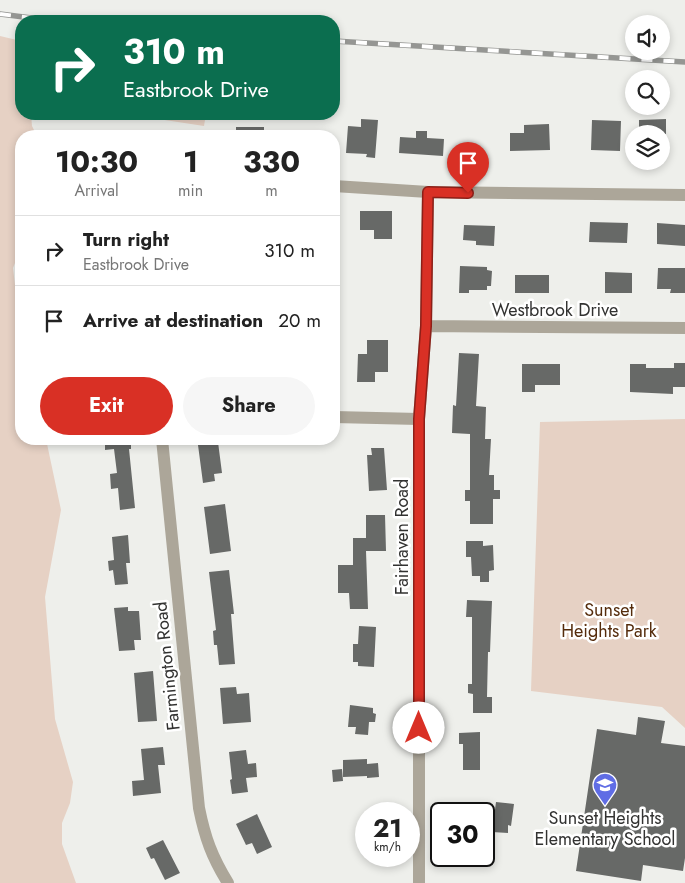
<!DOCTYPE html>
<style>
:root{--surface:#fff;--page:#f6f6f6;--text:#222;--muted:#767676;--line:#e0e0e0;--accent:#d93025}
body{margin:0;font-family:Jost,sans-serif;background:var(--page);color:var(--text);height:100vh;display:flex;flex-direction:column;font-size:19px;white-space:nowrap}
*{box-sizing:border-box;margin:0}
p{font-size:16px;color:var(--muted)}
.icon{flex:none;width:28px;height:28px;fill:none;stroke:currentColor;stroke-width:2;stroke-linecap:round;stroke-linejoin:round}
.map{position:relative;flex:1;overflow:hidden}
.details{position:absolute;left:15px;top:130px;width:325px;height:315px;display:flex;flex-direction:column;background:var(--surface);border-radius:20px;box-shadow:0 2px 8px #0003}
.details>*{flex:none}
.guide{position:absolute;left:15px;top:15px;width:325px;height:105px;border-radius:20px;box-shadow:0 2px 8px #0003;background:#0b6e4f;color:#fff;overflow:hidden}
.tools{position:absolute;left:625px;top:15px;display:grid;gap:10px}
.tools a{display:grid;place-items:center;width:45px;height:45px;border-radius:50%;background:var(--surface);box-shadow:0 2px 8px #0003;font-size:25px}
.speed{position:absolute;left:355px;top:802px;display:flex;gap:10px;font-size:25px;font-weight:700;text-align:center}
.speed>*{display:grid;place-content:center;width:65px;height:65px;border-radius:50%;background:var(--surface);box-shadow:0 2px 8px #0003;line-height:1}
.speed small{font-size:12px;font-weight:400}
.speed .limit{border:2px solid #111;border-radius:8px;background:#fff;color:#111}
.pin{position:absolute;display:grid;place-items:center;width:42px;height:42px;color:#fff;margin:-51px -21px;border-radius:50% 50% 50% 0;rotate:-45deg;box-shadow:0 0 5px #0007}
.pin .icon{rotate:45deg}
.me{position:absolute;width:55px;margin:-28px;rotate:0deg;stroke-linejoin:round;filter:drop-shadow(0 0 4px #0008)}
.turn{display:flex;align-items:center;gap:18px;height:105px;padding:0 25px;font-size:22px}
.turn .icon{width:65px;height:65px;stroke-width:2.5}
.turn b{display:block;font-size:35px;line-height:42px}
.eta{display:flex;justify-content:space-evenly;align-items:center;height:85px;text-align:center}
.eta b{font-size:30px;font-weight:700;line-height:35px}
.button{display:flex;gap:10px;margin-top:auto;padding:10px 25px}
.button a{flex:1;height:58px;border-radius:30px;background:var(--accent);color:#fff;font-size:20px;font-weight:700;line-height:58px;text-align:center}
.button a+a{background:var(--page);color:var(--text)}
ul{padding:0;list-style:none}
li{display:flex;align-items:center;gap:15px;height:70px;padding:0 25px;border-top:1px solid var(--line)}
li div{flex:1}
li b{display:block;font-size:19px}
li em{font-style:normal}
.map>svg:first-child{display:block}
.green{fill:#e6d1c4}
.building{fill:#676967}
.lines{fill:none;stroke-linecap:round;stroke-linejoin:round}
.minor{stroke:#aca699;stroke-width:12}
.rail-casing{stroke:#959693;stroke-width:5.5}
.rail{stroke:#fff;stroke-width:4;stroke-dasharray:11;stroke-linecap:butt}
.route-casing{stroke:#8d1f18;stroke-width:12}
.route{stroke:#d93025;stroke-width:9}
.labels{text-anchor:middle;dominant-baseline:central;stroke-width:5;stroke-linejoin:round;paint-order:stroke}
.street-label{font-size:18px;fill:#323231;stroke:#fff}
.park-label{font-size:18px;fill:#552c0c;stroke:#fff}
.poi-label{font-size:18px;fill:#323231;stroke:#fff}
</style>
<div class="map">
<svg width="685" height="883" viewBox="0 0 685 883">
<rect width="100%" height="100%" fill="#eeefeb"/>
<path class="green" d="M0,36l21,5v73h10l1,12 5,10h-16v112l-8,20 5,43 3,16v112h25l15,71 -16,87 10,122 18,63 -3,21 -8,20v21l14,39h-76z
M146,114h60l-2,12 -59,-9z
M685,419v309l-23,-21 -131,-16 9,-269z"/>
<path class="building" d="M361,119l17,1 -3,38 -9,-1 1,-3 -21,-1 2,-27 13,1z
M666,119v15h-27v-14z
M592,120l29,1 -1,30 -29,-1z
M549,124l1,26 -40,1v-18h14v-8z
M236,127h28v9h-28z
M416,131h11v7l17,1 -1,17 -44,-3 1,-16 16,1z
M360,211h32v28h-18v-9h-14z
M590,222l38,1 -1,20 -38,-1z
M657,223l28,2v21l-28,-2z
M464,225l31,1 -1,20 -18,-1v-4l-13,-1z
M460,266l27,1v3l5,1 -1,15h-4v4h-18v3h-10z
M658,268h27v25h-15l1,-4h-14z
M605,272l27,1v20h-27z
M515,275h34v18h-34z
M367,340h21v32h-13v10h-18l1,-28h9z
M459,353l20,1 -3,52 10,1 -1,32h6l-2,36h5v15h6v9h-7v25h-23v-23h-5v-11h5v-56l-18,-1 1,-28 3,1z
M674,363h11v24h-12v7l-43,-2v-28h16v4h28z
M522,364h38v21h-25v7h-13z
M105,439h26v10h-2l6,59 -15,2 -2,-22 -7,1 -1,-15 7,-1 -3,-24 -9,1z
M218,442l4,31 -8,1 1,7 -12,2 -5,-38z
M371,448h13l3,42 -18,1 -2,-36h5z
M225,504l6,47 -21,3 -6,-47z
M366,515h19l1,36h-20l2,58h-18l-1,-16h-11v-28h15v-27h13z
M128,535l2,28h-4l2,21 -13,1 -2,-15 -4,1 -1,-10 6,-1 -2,-23z
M466,541h17v5l10,-1 1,25 -5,1v11h-9v-6h-8l-1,-19h-5z
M229,570l5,44h-3l4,50 -16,1 -2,-20h-3l-1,-14 3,-1 -7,-58z
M467,600l25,1 -2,51h-2l-1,45h5v16h-19v-19l-5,-1v-9h4v-67h-6z
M128,607v4h11l2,29h-7l1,10 -16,1 -5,-43z
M359,626l17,1 -2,40 -16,-1v-4h-5v-18h5z
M153,671l4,50 -19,1 -4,-49z
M236,687l1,7 12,-1 2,29 -28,2 -3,-36z
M350,705l23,3v5l3,1 -1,8h-6l-1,13 -13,-1 1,-7h-8z
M638,717l27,4 -4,22 24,3v112l-2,13 -40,-6 -2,16 -65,-10 21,-142 39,6z
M480,732v38h-17v-26h-4v-11z
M163,747l2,18h-7l3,28 -28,3 -1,-15 12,-1 -3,-31z
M246,750l2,14 8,-1 1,14 -11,1 2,14 -16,2 -2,-14 2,-1 -3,-27z
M367,759v5l11,-1 1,14 -12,1v-2l-24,1v-17z
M342,769l1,12 -10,1 -1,-12z
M496,802l18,2 -3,22 -3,-1v8l-16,-1z
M257,814l15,33 -15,7 -5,-11 -6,2 -10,-21z
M163,840l17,33 -15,7 -11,-22 -3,1 -5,-11z"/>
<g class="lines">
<path class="minor" d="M334,186l94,6 257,3
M426,326l259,2
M334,417l85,2
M162,439l37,369c6,30 13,49 29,75
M419,883v-464l7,-93 2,-134"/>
<defs>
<path id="rail" d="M0,14l55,7
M334,41l351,21"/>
</defs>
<use href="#rail" class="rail-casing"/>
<use href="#rail" class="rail"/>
</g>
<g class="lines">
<defs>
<path id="route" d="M419,728v-309l7,-93 2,-134 40,1"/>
</defs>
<use href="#route" class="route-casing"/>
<use href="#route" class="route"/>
</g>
<defs>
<symbol id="school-pin" viewBox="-11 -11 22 30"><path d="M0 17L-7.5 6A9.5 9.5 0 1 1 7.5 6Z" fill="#606de5" stroke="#fff"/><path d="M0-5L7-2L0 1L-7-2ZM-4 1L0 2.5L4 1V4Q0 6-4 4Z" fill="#fff"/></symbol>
</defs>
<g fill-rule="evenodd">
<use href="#school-pin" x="591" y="771" width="28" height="38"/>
</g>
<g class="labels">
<g class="street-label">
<text x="555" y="310">Westbrook Drive</text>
<text transform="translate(402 537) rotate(-90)">Fairhaven Road</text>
<text transform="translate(167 666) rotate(-96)">Farmington Road</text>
</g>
<g class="park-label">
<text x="609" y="610">Sunset<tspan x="609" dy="21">Heights Park</tspan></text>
</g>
<g class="poi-label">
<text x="605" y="818">Sunset Heights<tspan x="605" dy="21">Elementary School</tspan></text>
</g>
</g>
</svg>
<div class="tools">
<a><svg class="icon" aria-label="sound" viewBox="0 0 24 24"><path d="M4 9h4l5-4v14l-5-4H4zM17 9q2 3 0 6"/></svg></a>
<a><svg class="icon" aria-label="search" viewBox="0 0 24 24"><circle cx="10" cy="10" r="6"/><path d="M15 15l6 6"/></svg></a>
<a><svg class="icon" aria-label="layers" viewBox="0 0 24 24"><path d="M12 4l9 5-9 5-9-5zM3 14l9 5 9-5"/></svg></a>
</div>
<div class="speed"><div>21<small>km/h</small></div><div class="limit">30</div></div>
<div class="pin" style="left:468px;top:193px;background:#d93025"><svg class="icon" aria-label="arrive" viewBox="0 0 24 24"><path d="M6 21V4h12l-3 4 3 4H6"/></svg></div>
<svg class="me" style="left:419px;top:728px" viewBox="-20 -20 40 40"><circle r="19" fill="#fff"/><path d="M0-13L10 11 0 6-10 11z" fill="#d93025"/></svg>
<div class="guide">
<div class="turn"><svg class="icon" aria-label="right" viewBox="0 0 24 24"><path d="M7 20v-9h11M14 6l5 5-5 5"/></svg><div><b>310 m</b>Eastbrook Drive</div></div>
</div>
<section class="details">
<div class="eta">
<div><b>10:30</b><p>Arrival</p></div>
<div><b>1</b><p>min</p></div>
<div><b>330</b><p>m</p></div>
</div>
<ul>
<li><svg class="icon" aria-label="right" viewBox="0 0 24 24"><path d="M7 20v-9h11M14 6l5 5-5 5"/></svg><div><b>Turn right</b><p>Eastbrook Drive</p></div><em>310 m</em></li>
<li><svg class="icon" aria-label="arrive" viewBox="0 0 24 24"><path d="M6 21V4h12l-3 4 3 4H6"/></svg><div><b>Arrive at destination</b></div><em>20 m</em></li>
</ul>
<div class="button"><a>Exit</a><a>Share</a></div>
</section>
</div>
